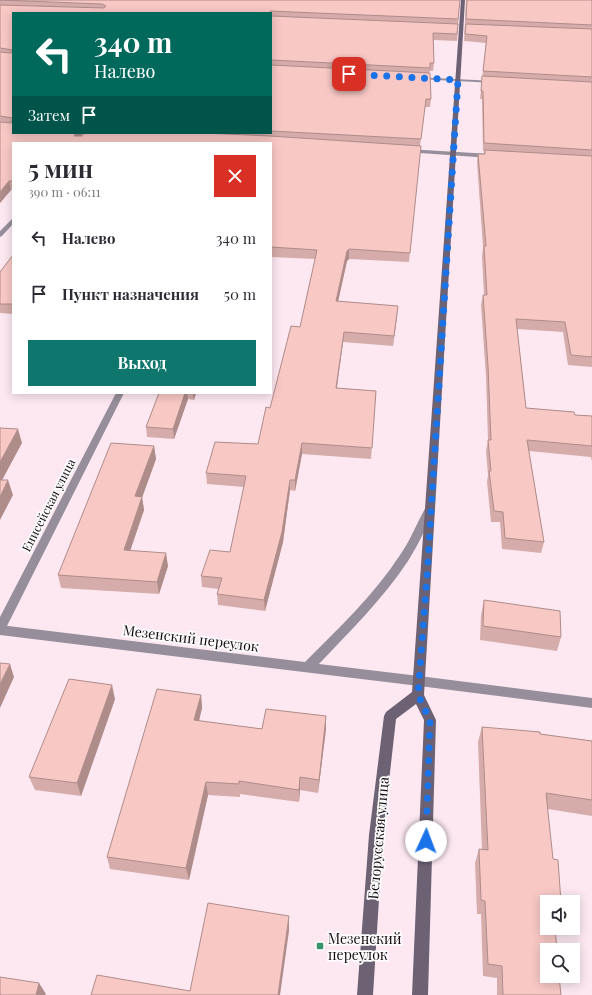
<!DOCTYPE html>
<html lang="ru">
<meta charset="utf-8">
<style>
:root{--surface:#fff;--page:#f2f2f3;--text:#2b2b33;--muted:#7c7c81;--accent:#0f766e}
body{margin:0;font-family:"Playfair Display",serif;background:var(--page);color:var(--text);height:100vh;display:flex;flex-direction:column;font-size:15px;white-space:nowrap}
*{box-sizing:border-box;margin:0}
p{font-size:13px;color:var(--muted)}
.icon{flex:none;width:22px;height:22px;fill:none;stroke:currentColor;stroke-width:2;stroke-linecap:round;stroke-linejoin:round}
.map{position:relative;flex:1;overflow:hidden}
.drawer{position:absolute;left:12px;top:142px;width:260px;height:252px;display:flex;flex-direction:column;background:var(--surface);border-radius:0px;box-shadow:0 2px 10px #0003}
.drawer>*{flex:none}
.top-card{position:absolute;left:12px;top:12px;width:260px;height:122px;border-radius:0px;box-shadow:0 2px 10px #0003;background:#00695c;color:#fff;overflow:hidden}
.buttons{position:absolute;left:540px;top:895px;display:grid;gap:8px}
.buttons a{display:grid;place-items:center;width:40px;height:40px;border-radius:0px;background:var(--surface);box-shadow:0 2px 10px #0003;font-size:20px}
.pin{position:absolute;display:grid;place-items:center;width:34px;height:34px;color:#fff;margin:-17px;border-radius:8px;box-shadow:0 2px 6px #0006}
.me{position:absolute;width:44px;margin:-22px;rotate:2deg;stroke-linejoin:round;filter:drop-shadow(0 0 3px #0008)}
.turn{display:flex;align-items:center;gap:14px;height:84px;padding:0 16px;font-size:18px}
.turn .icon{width:52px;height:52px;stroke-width:2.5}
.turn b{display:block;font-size:28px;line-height:34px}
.then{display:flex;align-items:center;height:38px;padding:0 16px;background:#0003;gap:8px;font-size:15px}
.round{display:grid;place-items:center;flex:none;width:42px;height:42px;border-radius:0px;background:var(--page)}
.headline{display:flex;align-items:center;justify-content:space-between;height:68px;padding:0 16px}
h1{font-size:24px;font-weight:700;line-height:30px}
.cta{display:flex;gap:8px;margin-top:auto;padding:8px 16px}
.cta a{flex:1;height:46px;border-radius:0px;background:var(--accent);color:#fff;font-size:16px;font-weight:700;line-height:46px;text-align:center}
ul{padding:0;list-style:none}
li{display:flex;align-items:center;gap:12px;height:56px;padding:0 16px}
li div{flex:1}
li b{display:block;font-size:15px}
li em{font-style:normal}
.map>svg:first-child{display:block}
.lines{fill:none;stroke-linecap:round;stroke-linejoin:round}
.minor{fill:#968f9b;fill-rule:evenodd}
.tertiary{fill:#968f9b;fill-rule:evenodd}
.secondary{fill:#6d6274;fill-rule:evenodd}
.wall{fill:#d5aca9;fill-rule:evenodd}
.shaded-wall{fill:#ae8c8a}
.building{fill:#f8c8c5;stroke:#ae8c8a}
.route{stroke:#1a73e8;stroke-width:7;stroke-dasharray:0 12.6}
.poi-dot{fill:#37946b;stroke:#fcfcfc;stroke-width:1.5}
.labels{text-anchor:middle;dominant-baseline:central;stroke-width:3.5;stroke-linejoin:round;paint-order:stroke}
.street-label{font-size:12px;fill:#150a10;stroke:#fcfcfc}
.near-street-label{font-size:14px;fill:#150a10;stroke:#fcfcfc}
.near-poi-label{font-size:14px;fill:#150a10;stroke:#fcfcfc;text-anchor:start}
</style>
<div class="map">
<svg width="592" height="995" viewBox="0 0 592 995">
<rect width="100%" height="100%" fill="#fde8f2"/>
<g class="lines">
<path class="minor" d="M415,77l80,4 2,1 -2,1 -78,-4z
M407,149l84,5 3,2 -3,2 -86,-6v-2z
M13,218v6l-11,12 -2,1v-6z
M116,393h8l-118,235 -2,3 -4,2v-16z
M419,676l173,22v10l-173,-22 -4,-1 -2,-4 2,-4z"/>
<path class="tertiary" d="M430,505l5,4c-9,18 -16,35 -27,52 -25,38 -58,70 -89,103l100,12 4,1 2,4 -2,4 -4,1 -419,-51v-10l305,37c34,-34 69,-67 95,-107 11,-15 17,-33 26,-48z"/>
<path class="secondary" d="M461,0h4l-41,695 12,25 -8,275h-16l12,-275 -8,-16 -20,15 -13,116 -10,160h-16l12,-160 15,-119 2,-4 26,-20z"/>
</g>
<path class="wall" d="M0,0h460l-3,41 -23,-1v23l-1,8h-3l-1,2 2,26 -1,8h-5l-5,39 -11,116 -60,-3 -2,2 -9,40 59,15 -4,30 -50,-4 -6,46 39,3 -5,68 -69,-5 -7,37 -5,-1 -7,52 -18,69 -47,-6 -1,-11 2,-5 -17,-2 -1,-11 29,-24 14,-65 -37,-3 -1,-11 52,-29 42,-117 15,-68 -44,-2v-114h-258v47h-2l-11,13zM13,13h258v120h-187l-3,3z
M466,0h126v367l-24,-2 -5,-33 -46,-3 9,79 49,7 17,1v46l-1,-5 -62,-6 15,91 -3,11 -39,-4 -2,-27h-9l-4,-40 1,-7 -2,-24 2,-11 -2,-64 -5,-71 2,-10h1l-2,-39 1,-9 -6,-85 1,-8h6v-3h-1l-1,-52h-2l6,-56 -22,-2z
M13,255v59l-13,-1v-41z
M159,393h37l-2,7 -6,-1 -14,40 -27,-2 -1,-10z
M154,446l2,13 -14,38 2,13 -14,41 38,15 -9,28 -98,-6 -3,-13z
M484,600l77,37 -4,14 -77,-11 1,-25z
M201,695l1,13 -3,13 63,8h64l-8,64 -18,-3 -1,12 -59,-8v3l-32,-2 -19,85 -79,-11 -3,-12z
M115,699l-34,97 -46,-6 -6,-13z
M482,727l58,7 52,7v75l-44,-7 -1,93 14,93h-64v-17l-14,-2 -2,-62h-4l-2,-51 4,-14 3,1 -4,-108z"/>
<path class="shaded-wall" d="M76,133h7l-7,10 -2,-7z
M9,181l2,9 -11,13v-11z
M349,249v10l-2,2 -11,50v-10l11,-50z
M398,306l-1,10 -4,30 1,-10z
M344,332l-1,10 -8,57 1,-11z
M185,393h2l1,6 -14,40 -1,-10z
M193,393h3l-2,7z
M18,429l4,14 -22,41v-22z
M302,443v11l-7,37v-11z
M154,446l2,13 -18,50 -3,-13z
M8,480l5,15 -13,25v-23z
M290,480v10l-7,52 -18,69 -1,-11z
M142,497l2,13 -18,53 -2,-13z
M166,553l2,13 -9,28 -2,-12z
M10,664l4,13 -14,31v-24z
M112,685l3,14 -34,97 -4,-13z
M201,695l1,13 -6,25 -2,-13z
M326,716v13l-8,64 1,-13z
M300,777v13l-1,12v-12z
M206,782l2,13 -19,85 -3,-12z
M289,916v15l-9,64h-2z
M39,983l7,11 -1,1h-9z"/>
<path class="building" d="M0,0h460l-2,19 -188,-8v2h-257v37l-13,-2v-43l104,3 2,-2 -4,-2z
M467,0h125v25l-126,-6z
M271,16l187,8 -1,10 -24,-1 1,30h-4v5l-159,-8z
M466,24l126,5v48l-109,-6 4,-35 -22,-2z
M13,50v83h63l-2,3h8l2,-3h121l65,3 151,10 -11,107 -61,-4 -2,2 -11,50 62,5 -4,30 -50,-4 -8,56 40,3 -4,57 -70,-5 -7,37h-5l-8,52 -18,68 -47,-6 5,-16 -21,-2 9,-26 20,2 16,-76 -40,-3 9,-31 43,2 8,-37 4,1 21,-82 9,1 17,-77 -46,-3v-104h-258v38h-4l-9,11v-70l11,1 2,-5 -13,-2v-64l11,1z
M271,65l159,8 1,26h-5l-5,40 -150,-8z
M482,76l110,6v68l-108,-7 -1,-52h-2z
M485,150l107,6v201l-21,-2 -6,-33 -49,-3 10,89 48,4 1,3 17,1v30l-65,-6 17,102 -39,-4 -2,-26 -9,-1 -5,-40h2l-3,-31h3l-3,-74 -5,-71h4l-3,-49h2l-8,-92h7z
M13,255v49h-13v-32z
M159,393h26l-12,36 -27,-2z
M0,428l18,1 -18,33z
M111,443l43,3 -19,50 7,1 -18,53 42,3 -9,29 -99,-7z
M0,480h8l-8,17z
M484,600l76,11 1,26 -78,-11z
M0,663l10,1 -10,20z
M69,679l43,6 -35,98 -48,-6z
M157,689l44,6 -7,25 68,9 4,-20 60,7 -7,64 -19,-3 -1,13 -60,-9v3l-33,-2 -20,86 -79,-11z
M482,727l58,5v2l52,7v59l-46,-7 7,66 5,1 3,42h-14v26h8l2,22h-10v26h12l2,19h-58l-1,-29 -14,-2 -3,-63 -4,-1 -2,-51 9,1z
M208,903l81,13 -11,79h-187l6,-20 93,16z
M0,977l39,6 -3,12h-36z"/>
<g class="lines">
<path class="route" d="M349,74l109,6 -31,496 -9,119 12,25 -4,121"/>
</g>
<rect class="poi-dot" x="316" y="942" width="8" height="8" rx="2"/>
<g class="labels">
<g class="street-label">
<text transform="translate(48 505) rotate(-63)">Енисейская улица</text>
</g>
<g class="near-street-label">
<text transform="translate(191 638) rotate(7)">Мезенский переулок</text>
<text transform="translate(378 838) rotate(-85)">Белорусская улица</text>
</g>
<g class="near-poi-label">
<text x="328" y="938">Мезенский<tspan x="328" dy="16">переулок</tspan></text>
</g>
</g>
</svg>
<div class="buttons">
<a><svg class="icon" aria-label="sound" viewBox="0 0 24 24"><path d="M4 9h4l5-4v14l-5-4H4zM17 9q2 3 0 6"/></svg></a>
<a><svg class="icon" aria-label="search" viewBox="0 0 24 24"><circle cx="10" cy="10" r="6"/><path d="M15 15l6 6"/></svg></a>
</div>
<div class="pin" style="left:349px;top:74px;background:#d93025"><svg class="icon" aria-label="arrive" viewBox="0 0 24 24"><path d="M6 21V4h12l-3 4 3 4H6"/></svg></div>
<svg class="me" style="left:426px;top:841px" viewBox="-20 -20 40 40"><circle r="19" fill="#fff"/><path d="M0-13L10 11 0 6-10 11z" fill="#1a73e8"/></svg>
<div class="top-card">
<div class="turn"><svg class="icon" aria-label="left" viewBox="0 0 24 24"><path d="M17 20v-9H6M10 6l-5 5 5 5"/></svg><div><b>340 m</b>Налево</div></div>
<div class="then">Затем<svg class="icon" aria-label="arrive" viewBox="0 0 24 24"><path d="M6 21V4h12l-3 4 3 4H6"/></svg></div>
</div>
<section class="drawer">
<div class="headline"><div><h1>5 мин</h1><p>390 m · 06:11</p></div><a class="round" style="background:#d93025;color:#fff"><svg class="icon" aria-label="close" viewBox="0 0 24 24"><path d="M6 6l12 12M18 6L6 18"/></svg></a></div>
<ul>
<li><svg class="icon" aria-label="left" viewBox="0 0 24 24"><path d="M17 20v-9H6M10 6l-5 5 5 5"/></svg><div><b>Налево</b></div><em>340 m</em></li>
<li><svg class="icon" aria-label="arrive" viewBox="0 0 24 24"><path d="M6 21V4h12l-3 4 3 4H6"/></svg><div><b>Пункт назначения</b></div><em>50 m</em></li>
</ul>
<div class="cta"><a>Выход</a></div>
</section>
</div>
